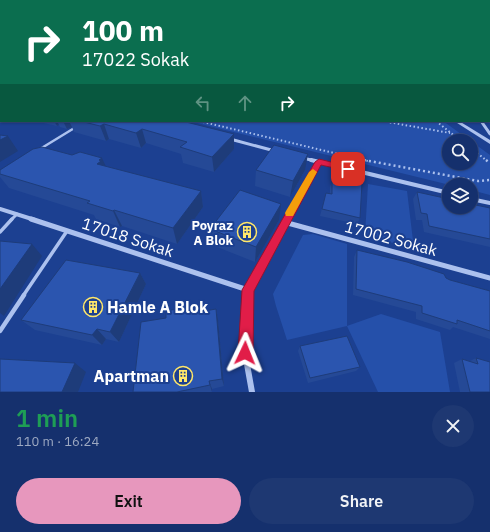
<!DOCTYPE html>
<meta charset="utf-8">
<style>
:root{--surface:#15306d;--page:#1e3872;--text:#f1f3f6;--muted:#9da9c2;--line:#344b80;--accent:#e797bd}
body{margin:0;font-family:"IBM Plex Sans",sans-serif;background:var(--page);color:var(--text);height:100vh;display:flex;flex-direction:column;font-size:15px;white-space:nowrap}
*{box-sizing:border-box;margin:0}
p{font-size:13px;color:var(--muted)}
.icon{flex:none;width:22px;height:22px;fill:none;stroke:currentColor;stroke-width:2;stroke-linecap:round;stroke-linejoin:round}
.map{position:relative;height:392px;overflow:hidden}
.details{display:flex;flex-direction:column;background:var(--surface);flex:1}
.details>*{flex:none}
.guide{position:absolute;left:0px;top:0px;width:490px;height:122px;box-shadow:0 1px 3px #0004,0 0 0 1px var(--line);background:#0b6e4f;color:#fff;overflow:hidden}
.buttons{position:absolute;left:442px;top:134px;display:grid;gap:8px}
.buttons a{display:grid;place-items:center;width:36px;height:36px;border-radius:50%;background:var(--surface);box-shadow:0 1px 3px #0004,0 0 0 1px var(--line);font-size:20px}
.pin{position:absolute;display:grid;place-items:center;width:34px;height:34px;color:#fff;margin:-17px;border-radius:8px;box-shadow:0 2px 6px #0006}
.me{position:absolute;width:44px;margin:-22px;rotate:2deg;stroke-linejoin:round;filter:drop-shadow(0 0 3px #0008)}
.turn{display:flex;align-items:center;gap:14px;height:84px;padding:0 16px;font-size:18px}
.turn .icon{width:52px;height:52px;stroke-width:2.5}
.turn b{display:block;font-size:28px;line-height:34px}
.lanes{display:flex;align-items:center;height:38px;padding:0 16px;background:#0003;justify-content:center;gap:20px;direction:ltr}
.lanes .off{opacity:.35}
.round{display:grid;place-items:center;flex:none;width:42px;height:42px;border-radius:21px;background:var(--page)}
.head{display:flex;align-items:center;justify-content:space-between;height:68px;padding:0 16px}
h1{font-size:24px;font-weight:600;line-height:30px;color:#1e9e55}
.button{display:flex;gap:8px;margin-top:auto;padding:8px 16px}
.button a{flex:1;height:46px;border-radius:24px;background:var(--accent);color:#111;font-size:16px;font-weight:600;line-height:46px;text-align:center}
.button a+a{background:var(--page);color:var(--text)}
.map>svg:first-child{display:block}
.green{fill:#2550aa;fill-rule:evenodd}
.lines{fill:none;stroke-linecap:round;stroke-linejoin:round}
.path-far1{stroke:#acc1ee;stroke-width:2;stroke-dasharray:1.5 2.5;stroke-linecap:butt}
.path{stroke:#acc1ee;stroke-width:2.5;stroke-dasharray:2 3;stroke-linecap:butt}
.service-far3{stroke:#acc1ee;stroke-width:2.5}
.service-far2{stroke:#acc1ee;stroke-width:3}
.service-far1{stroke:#acc1ee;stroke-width:3.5}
.service{stroke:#acc1ee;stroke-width:4.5}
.minor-far3{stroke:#acc1ee;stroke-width:3}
.minor-far2{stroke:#acc1ee;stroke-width:4}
.minor-far1{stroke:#acc1ee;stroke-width:5}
.minor{stroke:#acc1ee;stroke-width:6}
.tertiary{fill:#acc1ee;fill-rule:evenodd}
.wall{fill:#254996}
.shaded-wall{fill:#1e3c7a}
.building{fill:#2b55af;stroke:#1e3c7a}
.route{fill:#e11d48;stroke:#92132f}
.slow{fill:#f59e0b}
.labels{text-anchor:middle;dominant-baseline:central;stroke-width:4;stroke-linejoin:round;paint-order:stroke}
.poi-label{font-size:13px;font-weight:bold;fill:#fff;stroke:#1c4091;text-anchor:end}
.near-street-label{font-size:16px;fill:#fff;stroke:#1c4091}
.near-poi-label{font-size:16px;font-weight:bold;fill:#fff;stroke:#1c4091;text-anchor:start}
</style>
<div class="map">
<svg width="490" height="392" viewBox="0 0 490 392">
<rect width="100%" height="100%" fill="#1c4091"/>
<path class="green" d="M189,121h254l47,34v40l-19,-5v-5h-21zM449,141h22v22h-22z
M368,184l39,7 7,58 -49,-14z
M313,234l34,10v82l34,-12 59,18 10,60h-72l-31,-66 -60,14 -11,-34 -3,-12 30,-59z"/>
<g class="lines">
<path class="path-far1" d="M199,121l169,40
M382,121l68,12
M436,121l25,20
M471,148l16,13"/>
<path class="path" d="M364,160l114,21 12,-1
M486,160l4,3"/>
<path class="service-far3" d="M40,149l36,-22"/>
<path class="service-far2" d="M11,220l6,-6"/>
<path class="service-far1" d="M0,232l12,-13
M23,296l44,-65"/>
<path class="service" d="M0,331l24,-36"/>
<path class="minor-far3" d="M481,121l9,13
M230,139l45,12
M303,158l12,3"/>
<path class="minor-far2" d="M311,160l138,33
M471,199l19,4
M0,209l35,11
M287,220l32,-58"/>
<path class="minor-far1" d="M31,219l217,71
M284,222l206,56
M248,296v-6l39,-71"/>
<path class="minor" d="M248,295l-3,58 7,39"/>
<path class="tertiary" d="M454,121h5l31,19v4z"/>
</g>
<path class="wall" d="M0,83h1v26h-1z
M34,121h148l52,28 -20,23 -31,-9 -2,-9 -35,-11 -5,5 -32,-9 -3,2 -32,-9 -2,-5 -5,2 -7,-2 -1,-2 -2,1z
M106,167l95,24 2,16 -26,37 -55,-18 -2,1 -24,-8 -2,-4 -85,-27 -9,-11v-7z
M256,170h49l-15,27 -35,-11z
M332,181l28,37 -3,6 -37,-8 6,-23 4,1v-7z
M417,192l73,16v39l-66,-15 -2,-12h-6l-3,-21z
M279,220l-24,42 -43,-17 -2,-16z
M357,250l93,30 40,11v48l-37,-12 -3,3 -34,-11v-7l-63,-17 1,-38z
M140,273l6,11 -27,58 -13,-3 -4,6 -67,-15 -14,-10z
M199,305l2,7 15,-3 2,11 6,66 -12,3v3h-79z
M300,346l60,21 -4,4 -48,12 -10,-32z
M476,358l14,34h-30l-6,-29 8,-4 8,2z"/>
<path class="shaded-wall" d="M54,121h3l2,4 -2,1z
M63,121h6l3,6 -5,2z
M104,124l5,15 -3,2 -6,-15z
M142,129l4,14 -5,5 -5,-15z
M234,134v15l-20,23 -2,-15z
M8,136l10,15 -18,11v-22z
M308,154l-3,16 -15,27 3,-16z
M102,158l7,15 -12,-9 2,-4z
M201,191l2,16 -26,37 -4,-16z
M281,204l-2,16 -24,42 1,-15z
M114,210l8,16 -2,1 -7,-16z
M32,244l10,12 -38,60 -4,-3v-24z
M140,273l6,11 -27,58 -9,-10z
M216,309l2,11 6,66 -2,-7z
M97,329l9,10 -4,6 -10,-10z
M75,363l11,9 -8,20h-16z
M209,381l3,8v3l-2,-7z"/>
<path class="building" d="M489,59h1v7h-1z
M0,83h1v16l-1,-1z
M80,121h102l52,13 -22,23 -32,-10 7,-5 -45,-13 -6,4 -32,-9 -4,2z
M0,135l8,1 -8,4z
M274,145l34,9 -15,27 -37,-11z
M42,147l30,8 8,-3 22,6 -3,2 2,1 -4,3 104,27 -28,37 -59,-18 -1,1 -26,-8 3,-2 -90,-27v-4l33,-21z
M339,179l23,4 -2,35 -38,-9 4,-16 6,1v-13z
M240,190l41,14 -25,43 -46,-18z
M417,192l32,7v8h22v-3l19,4v31l-61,-13 -2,-12 -6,-1z
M0,241l32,3 -32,45z
M357,250l50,12 37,12 2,4 4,2 40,11v40l-33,-11v4l-35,-11v-7l-66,-17z
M66,260l74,13 -30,59 -13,-3 -5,6 -71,-15z
M199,305v7l17,-3 6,70 -13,2 1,4 -33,7h-44l8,-70 25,-4v-7z
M347,336l13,31 -50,11 -10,-32z
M476,358l14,4v30h-20l-8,-33 16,5z
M0,359l75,4 -13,29h-62z"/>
<linearGradient id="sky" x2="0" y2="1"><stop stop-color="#0f2350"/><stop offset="0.48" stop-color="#3a599d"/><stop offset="1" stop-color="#3a599d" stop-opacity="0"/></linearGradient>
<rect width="490" height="103" fill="url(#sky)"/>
<path class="route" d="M319,159l32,8 1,2 -4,2 -27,-6 -67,126 -1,62 -2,5 -6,2 -5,-2 -2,-5 4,-63 73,-128z"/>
<path class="slow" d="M313,169l4,3 -24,44h-7l-1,-3 1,-2 23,-39z"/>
<defs>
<symbol id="building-ring" viewBox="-11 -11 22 22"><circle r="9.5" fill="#1c4091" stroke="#ffe76a" stroke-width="1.5"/><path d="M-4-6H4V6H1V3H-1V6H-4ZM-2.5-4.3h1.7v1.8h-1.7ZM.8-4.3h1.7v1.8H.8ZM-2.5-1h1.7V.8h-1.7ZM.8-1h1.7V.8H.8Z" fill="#ffe76a"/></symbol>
</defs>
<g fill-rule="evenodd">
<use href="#building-ring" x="236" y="221" width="22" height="22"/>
<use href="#building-ring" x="82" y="296" width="22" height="22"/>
<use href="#building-ring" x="172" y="365" width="22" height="22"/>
</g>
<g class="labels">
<g class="poi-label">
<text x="233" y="225">Poyraz<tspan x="233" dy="15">A Blok</tspan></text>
</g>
<g class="near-street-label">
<text transform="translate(128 237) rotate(18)">17018 Sokak</text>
<text transform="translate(391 238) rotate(15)">17002 Sokak</text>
</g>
<g class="near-poi-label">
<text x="107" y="307">Hamle A Blok</text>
<text x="169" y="376" text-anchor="end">Apartman</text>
</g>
</g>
</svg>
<div class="buttons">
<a><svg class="icon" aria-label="search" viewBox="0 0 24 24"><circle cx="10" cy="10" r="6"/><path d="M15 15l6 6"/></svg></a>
<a><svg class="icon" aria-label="layers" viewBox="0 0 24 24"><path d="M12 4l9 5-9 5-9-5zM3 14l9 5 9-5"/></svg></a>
</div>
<div class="pin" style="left:348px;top:169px;background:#d93025"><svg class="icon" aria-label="arrive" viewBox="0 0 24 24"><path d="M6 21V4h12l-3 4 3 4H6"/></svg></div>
<svg class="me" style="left:245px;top:353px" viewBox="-20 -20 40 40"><path d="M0-17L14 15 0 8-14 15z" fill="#e11d48" stroke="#fff" stroke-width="4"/></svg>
<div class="guide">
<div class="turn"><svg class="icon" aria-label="right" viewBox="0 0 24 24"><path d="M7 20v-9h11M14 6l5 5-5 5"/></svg><div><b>100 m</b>17022 Sokak</div></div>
<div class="lanes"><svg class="icon off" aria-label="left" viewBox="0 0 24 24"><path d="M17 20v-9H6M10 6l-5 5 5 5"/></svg><svg class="icon off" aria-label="ahead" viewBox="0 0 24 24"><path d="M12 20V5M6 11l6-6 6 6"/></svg><svg class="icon" aria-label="right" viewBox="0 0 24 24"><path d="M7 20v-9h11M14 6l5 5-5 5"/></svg></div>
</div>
</div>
<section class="details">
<div class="head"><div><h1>1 min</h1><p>110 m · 16:24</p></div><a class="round"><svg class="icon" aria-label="close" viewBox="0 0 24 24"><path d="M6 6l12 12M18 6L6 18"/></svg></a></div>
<div class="button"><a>Exit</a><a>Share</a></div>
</section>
